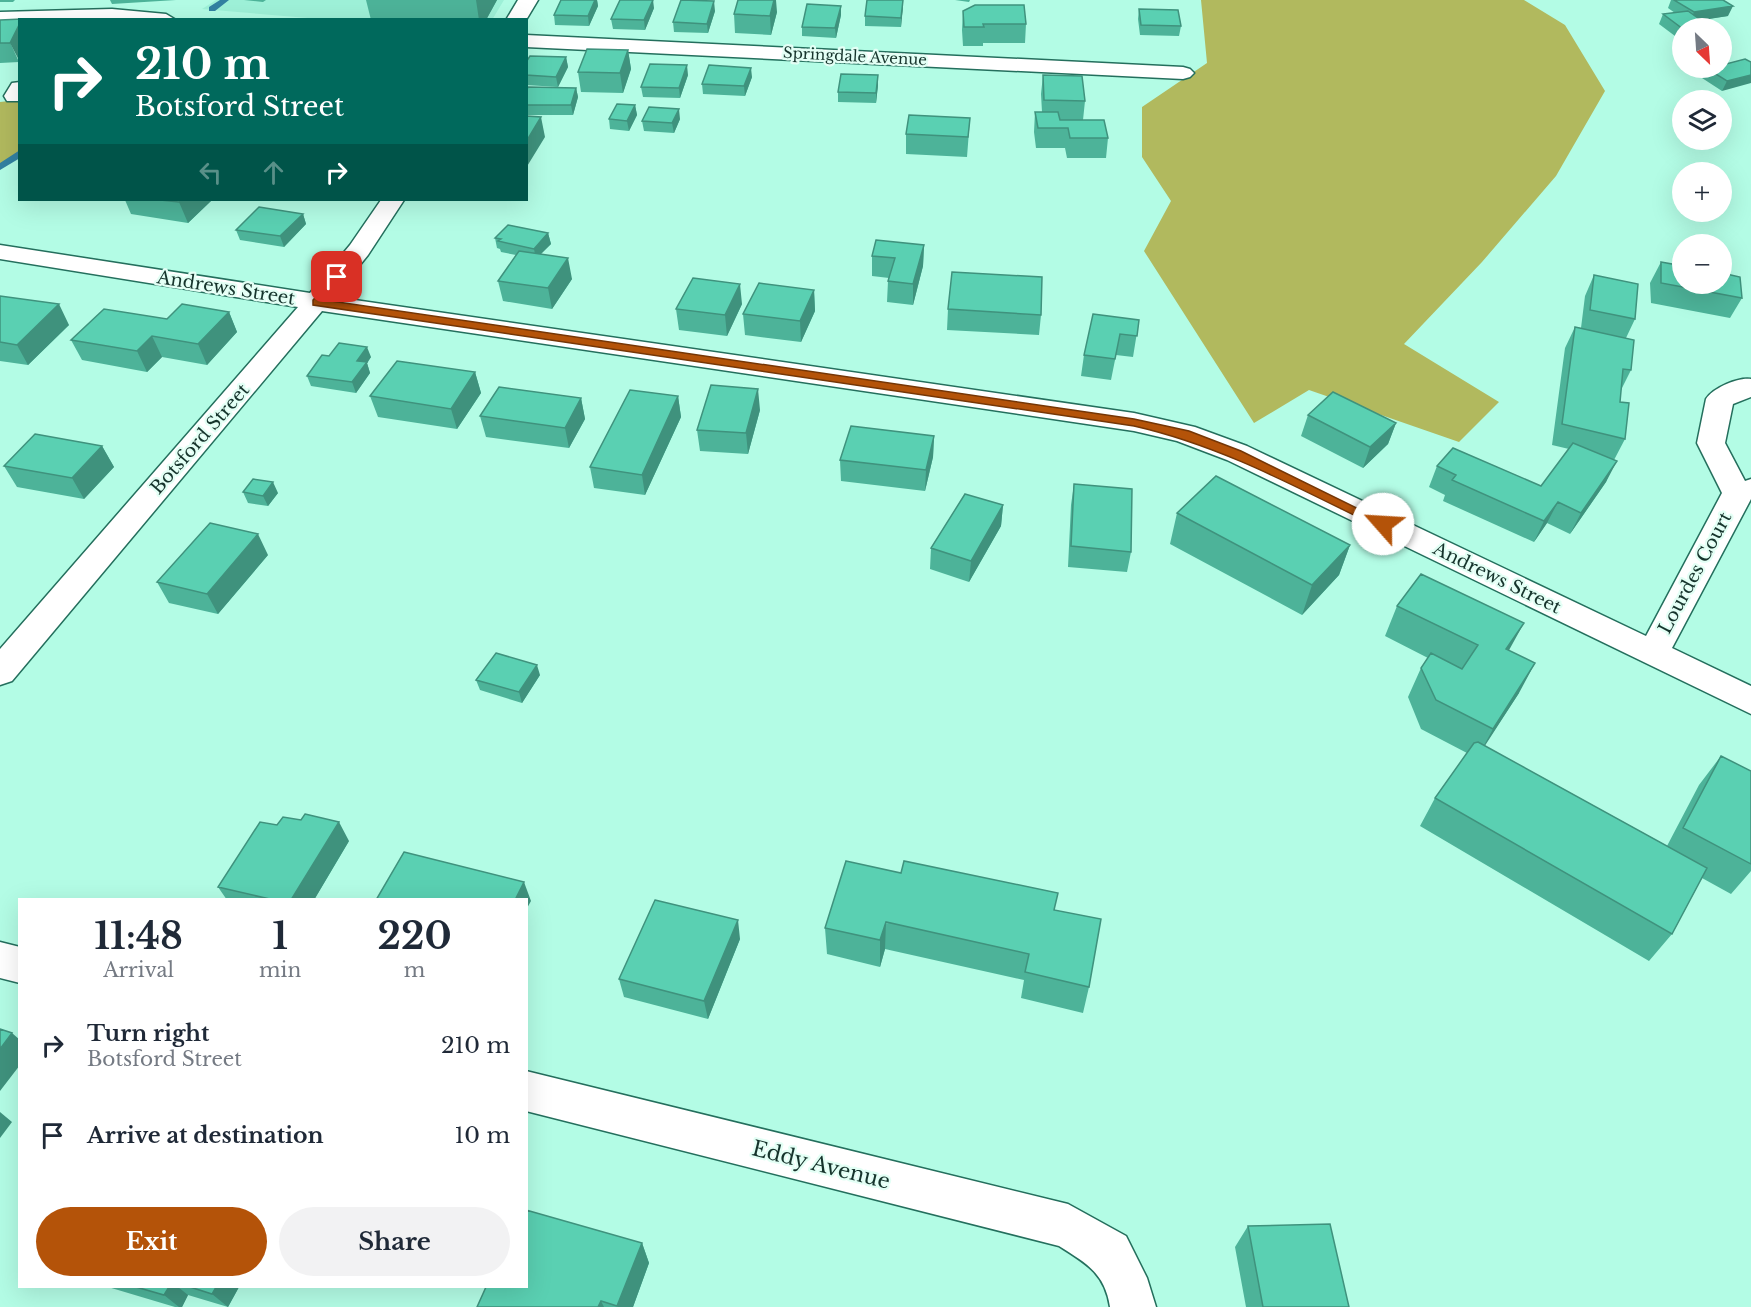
<!DOCTYPE html>
<meta charset="utf-8">
<style>
:root{--surface:#fff;--page:#f2f2f3;--text:#1f2937;--muted:#747a83;--accent:#b45309}
body{margin:0;font-family:"Libre Baskerville",serif;background:var(--page);color:var(--text);height:100vh;display:flex;flex-direction:column;font-size:22px;white-space:nowrap}
*{box-sizing:border-box;margin:0}
p{font-size:20px;color:var(--muted)}
.icon{flex:none;width:33px;height:33px;fill:none;stroke:currentColor;stroke-width:2;stroke-linecap:round;stroke-linejoin:round}
.map{position:relative;flex:1;overflow:hidden}
.drawer{position:absolute;left:18px;top:898px;width:510px;height:390px;display:flex;flex-direction:column;background:var(--surface);border-radius:0px;box-shadow:0 6px 24px #0002}
.drawer>*{flex:none}
.top-card{position:absolute;left:18px;top:18px;width:510px;height:183px;border-radius:0px;box-shadow:0 6px 24px #0002;background:#00695c;color:#fff;overflow:hidden}
.needle{width:39px;rotate:155deg}
.buttons{position:absolute;left:1672px;top:18px;display:grid;gap:12px}
.buttons a{display:grid;place-items:center;width:60px;height:60px;border-radius:50%;background:var(--surface);box-shadow:0 6px 24px #0002;font-size:30px}
.pin{position:absolute;display:grid;place-items:center;width:51px;height:51px;color:#fff;margin:-26px;border-radius:12px;box-shadow:0 3px 9px #0006}
.me{position:absolute;width:66px;margin:-33px;rotate:296deg;stroke-linejoin:round;filter:drop-shadow(0 0 4px #0008)}
.turn{display:flex;align-items:center;gap:21px;height:126px;padding:0 18px;font-size:27px}
.turn .icon{width:78px;height:78px;stroke-width:2.5}
.turn b{display:block;font-size:42px;line-height:51px}
.lanes{display:flex;align-items:center;height:57px;padding:0 18px;background:#0003;justify-content:center;gap:30px;direction:ltr}
.lanes .off{opacity:.35}
.eta{display:flex;justify-content:space-evenly;align-items:center;height:102px;text-align:center}
.eta b{font-size:36px;font-weight:700;line-height:42px}
.action{display:flex;gap:12px;margin-top:auto;padding:12px 18px}
.action a{flex:1;height:69px;border-radius:36px;background:var(--accent);color:#fff;font-size:24px;font-weight:700;line-height:69px;text-align:center}
.action a+a{background:var(--page);color:var(--text)}
ul{padding:0;list-style:none}
li{display:flex;align-items:center;gap:18px;height:90px;padding:0 18px}
li div{flex:1}
li b{display:block;font-size:22px}
li em{font-style:normal}
.map>svg:first-child{display:block}
.built{fill:#9ef1d8}
.forest{fill:#b1b95e}
.lines{fill:none;stroke-linecap:round;stroke-linejoin:round}
.stream{fill:#3281a1;fill-rule:evenodd}
.minor-casing{stroke:#246f5d;stroke-width:3}
.minor{fill:#fff;fill-rule:evenodd}
.wall{fill:#4db399}
.shaded-wall{fill:#3f927d}
.building{fill:#5ad0b2;stroke:#3f927d;stroke-width:1.5}
.route{fill:#b45309;stroke:#753606;stroke-width:1.5}
.labels{text-anchor:middle;dominant-baseline:central;stroke-width:4.5;stroke-linejoin:round;paint-order:stroke}
.far-street-label{font-size:15px;fill:#16342c;stroke:#e3fff5}
.street-label{font-size:18px;fill:#16342c;stroke:#e3fff5}
.near-street-label{font-size:21px;fill:#16342c;stroke:#e3fff5}
</style>
<div class="map">
<svg width="1751" height="1307" viewBox="0 0 1751 1307">
<rect width="100%" height="100%" fill="#b3fce5"/>
<path class="built" d="M216,0h288l-12,20h-160l-130,-11z"/>
<path class="forest" d="M1201,0h323l41,25 40,66 -49,85 -74,86 -78,82 95,58 -40,40 -150,-52 -55,33 -110,-172 27,-50 -29,-44v-50l65,-44z
M19,100v53l-19,14v-65z"/>
<g class="lines">
<path class="stream" d="M220,0h9l-14,11h-6v-4z
M20,150v8l-20,12v-7z"/>
<defs>
<path id="minor" d="M518,0h20l-12,20h-20z
M112,9l54,5 10,6h-156v3l-20,1v-12z
M526,35l657,32 7,2 4,4 -4,4 -7,2 -657,-32z
M20,82v19h-13l-3,-5 8,-13z
M381,200h23l-36,55 -34,42 800,116 61,14 52,19 399,190 76,-143 -25,-50 9,-44c7,-11 32,-22 45,-20v18l-18,7 -8,39 20,38 6,-2v20l-79,149 79,38v28l-524,-254 -50,-19 -43,-10 -812,-120 -310,370 -12,4v-36l298,-342 -298,-48v-14l310,48 40,-48z
M0,942l20,5v36l-20,-5z
M526,1071l542,133 58,32 21,42 9,29h-46c-5,-34 -24,-44 -51,-61l-533,-135z"/>
</defs>
<use href="#minor" class="minor-casing"/>
<use href="#minor" class="minor"/>
</g>
<path class="wall" d="M0,0h15l-2,2h-13z
M110,0h66l-64,4z
M244,0h22l-3,2z
M362,0h135l-11,20h-115l-5,-20z
M561,0h36l1,6 -9,20 -34,-1 -1,-10z
M903,0l-2,27 -36,-1v-10z
M955,0h15l-1,2z
M1671,0h52l5,16 -28,4 -17,8v11h-4l-20,-15 4,-10 12,-1 -7,-5z
M654,8l-9,22 -32,-1 -2,-10z
M1139,9l42,17 -2,10 -39,-1 -2,-16z
M715,11l-7,22 -34,-1 -1,-10z
M963,11l63,13 -1,19h-42v3h-20l-1,-16z
M777,12l-6,23 -36,-2 -1,-19z
M841,15l-5,23 -34,-2v-9z
M0,20l19,42 -19,1z
M628,50l3,19 -8,24 -42,-1 -3,-20z
M566,57l2,10 -10,20 -32,-2v-23z
M1751,62l-29,29 -20,-13 4,-10z
M688,75l-8,23 -37,-1 -2,-10z
M878,75v10l-2,18 -38,-1v-10z
M1043,75l42,26 -2,19 25,18 -2,20h-39l-2,-10h-29l-2,-16 1,-20h7l-1,-18z
M752,77l-7,19 -42,-2 -1,-10z
M576,88l2,9 -5,18h-47v-23z
M635,105l2,10 -8,16 -19,-2 -1,-10z
M970,118l-3,39 -61,-3v-20z
M680,119l-6,14 -30,-2 -2,-10z
M125,200h85l1,1 -23,22 -57,-9z
M303,214l3,10 -22,23 -44,-7 -4,-10z
M548,233l3,11 -11,10 32,25 -20,30 -49,-8 -5,-20 18,-26 -15,-3 -1,-3 -3,-1 -2,-10z
M924,245l-1,21 -10,39 -26,-3 1,-21 1,-3 -17,-2v-20z
M1661,262l81,36 -12,20 -79,-15 -1,-20z
M1594,275l41,44 -9,19 5,32 -10,20 -1,12 5,37 -11,21 -8,22 -36,52 -23,-11 -13,19 -91,-41 2,-6 -16,-8 8,-21 104,20 28,-37 -17,-4 13,-97 10,-21 6,1 4,-32z
M814,290l1,21 -14,31 -56,-7 -2,-21z
M0,296l69,29 -41,40 -28,-4z
M742,304l-15,32 -48,-6 -3,-21z
M948,309l93,6 -2,20 -92,-5z
M229,312l8,20 -30,33 -45,-8 -15,15 -65,-12 -11,-20 96,-21z
M1139,320l-6,37 -17,-2 -5,25 -30,-4 3,-21z
M329,356l42,1 -4,6 3,10 -14,20 -45,-7 -4,-10z
M475,372l6,21 -24,36 -79,-12 -8,-21z
M678,396l3,21 -36,78 -51,-7 -4,-21z
M581,398l4,21 -16,29 -83,-11 -6,-21z
M760,410l-12,44 -48,-3 -3,-21z
M1308,415l88,8 -8,21 -25,24 -62,-32z
M934,436l-1,21 -8,34 -84,-10 -1,-21z
M102,446l12,21 -30,32 -67,-12 -13,-21z
M1074,484l57,68 -4,20 -59,-5 3,-62z
M243,492l35,1 -10,13 -20,-3z
M1003,505l-2,21 -32,56 -39,-13 1,-21z
M1177,513l173,32 -11,30 -37,40 -132,-71z
M268,555l-50,59 -49,-11 -12,-21z
M1397,606l112,45 10,42 -35,53 183,100 32,-61 22,-29 30,15v100l-20,23 -29,-16 -30,56 -23,27 -229,-135 15,-28 32,-45 -46,-24 -13,-32 13,-29 7,-10 -43,-22z
M540,675l-18,28 -42,-13 -4,-10z
M349,841l-35,59h-87l-9,-13z
M1055,910l34,77 -6,26 -62,-15 3,-18 -139,-31 -5,18 -53,-13 -2,-26z
M740,939l-32,80 -84,-22 -5,-18z
M1248,1226l101,81h-103l-11,-60z
M642,1243l7,20 -16,44h-156z
M108,1287h131l-11,20 -40,-12 -6,12h-7z"/>
<path class="shaded-wall" d="M476,0h21l-11,20h-7z
M595,0h2l1,6 -9,20 -1,-10z
M653,0l1,8 -9,22 -1,-10z
M774,0h2l1,12 -6,23 -1,-19z
M903,0v7l-2,20v-9z
M714,1l1,10 -7,22 -1,-9z
M841,6v9l-5,23 -1,-10z
M1733,6l-5,10 -38,6 4,-10z
M20,23v39l-10,-19z
M1709,26l-2,2h-17z
M1683,30v9h-4z
M628,50l3,19 -8,24 -3,-20z
M566,57l2,10 -10,20 -2,-10z
M687,65l1,10 -8,23 -1,-10z
M751,68l1,9 -7,19 -1,-10z
M878,75v10l-2,18v-10z
M1751,75v8l-29,8 5,-10z
M576,88l2,9 -5,18 -2,-10z
M635,105l2,10 -8,16 -2,-10z
M679,109l1,10 -6,14 -2,-10z
M541,117l4,20 -19,31v-26z
M183,200h27l1,1 -23,22 -9,-21z
M303,214l3,10 -22,23 -4,-11z
M548,233l3,11 -15,15 -2,-10z
M924,245l-1,21 -10,39v-21z
M568,258l4,21 -20,30 -4,-21z
M740,284l2,20 -15,32 -2,-21z
M814,290l1,21 -14,31 -1,-21z
M59,304l10,21 -41,40 -11,-20z
M229,312l8,20 -30,33 -9,-21z
M152,336l10,21 -15,15 -10,-21z
M367,347l4,10 -4,6 3,10 -14,20 -4,-11 5,-21z
M475,372l6,21 -24,36 -6,-20z
M758,389l2,21 -12,44 -2,-21z
M678,396l3,21 -36,78 -3,-20z
M581,398l4,21 -16,29 -4,-20z
M1396,423l-8,21 -25,24 7,-21z
M934,436l-1,21 -8,34 1,-21z
M102,446l12,21 -30,32 -12,-21z
M1617,461l-11,21 -36,52 11,-21z
M273,482l5,11 -10,13 -5,-10z
M1558,502l-11,21 -13,19 10,-21z
M1003,505l-2,21 -32,56 2,-21z
M258,534l10,21 -50,59 -11,-20z
M1350,545l-11,30 -37,40 10,-30z
M1524,623l-16,29 -2,-3z
M1535,663l-16,30 -42,65 16,-29z
M537,665l3,10 -18,28 -3,-11z
M339,822l10,19 -35,59h-23z
M524,882l7,19 -5,9v-10h-11z
M738,920l2,19 -32,80 -4,-18z
M886,922l-1,27 -5,18v-27z
M12,1033l8,7v25l-20,26v-42z
M0,1112l12,10 -12,16z
M642,1243l7,20 -16,44h-15l-1,-1z
M169,1287h9l10,8 -6,12h-3l-15,-12z
M216,1287h23l-11,20 -16,-13z
M601,1301l3,6h-6z"/>
<path class="building" d="M561,0h34l-7,16 -34,-1z
M620,0h33l-9,20 -33,-1z
M681,0l33,1 -7,23 -34,-2z
M738,0h36l-4,16 -36,-2z
M867,0h36l-2,18 -36,-2z
M1674,0h49l10,6 -39,6z
M807,4l34,2 -6,22 -33,-1z
M975,5h49l2,19h-43l1,3h-20l-1,-16z
M1139,9l39,1 3,16 -40,-1z
M1688,11l21,15 -26,3 -20,-15z
M22,19l-2,1v3l-10,20h-10v-23z
M587,49l41,1 -8,23 -42,-1z
M530,56l36,1 -10,20 -30,-2v-13z
M1745,59l6,3v13l-24,6 -21,-13h16v-3z
M650,64l37,1 -8,23 -38,-1z
M709,65l42,3 -7,18 -42,-2z
M841,74l37,1 -2,18 -38,-1z
M1043,75l39,1 3,25 -41,-1z
M528,87l48,1 -5,17h-45v-13z
M617,104l18,1 -8,16 -18,-2z
M649,107l30,2 -7,14 -30,-2z
M1035,112h23l2,8h44l4,18h-38l-2,-10h-30z
M909,115l61,3 -2,19 -62,-3z
M526,116l15,1 -15,25z
M160,200h23l-4,2z
M259,207l44,7 -23,22 -44,-6z
M508,225l40,8 -14,16 -36,-8 3,-2 -6,-1z
M876,240l48,5 -11,39 -25,-3 7,-23 -23,-2z
M519,251l49,7 -20,30 -50,-7z
M1661,262l22,4v18h39v-11l18,4 2,21 -81,-15z
M952,272l90,5 -1,38 -93,-6z
M1594,275l44,9 -3,35 -45,-9z
M693,278l47,6 -15,31 -49,-6z
M759,283l55,7 -14,31 -57,-7z
M0,296l59,8 -42,41 -17,-3z
M182,304l47,8 -31,32 -46,-8 -15,15 -66,-11 33,-31 63,10z
M1093,314l46,6 -2,16 -17,-2 -5,25 -31,-4z
M1575,327l59,13 -3,30 -8,-1 -3,33 9,1 -4,36 -63,-15z
M339,343l28,4 -10,14 10,1 -15,20 -45,-6 15,-21 7,1z
M397,361l78,11 -24,37 -81,-13z
M711,385l47,4 -12,44 -49,-3z
M499,387l82,11 -16,30 -85,-12z
M630,390l48,6 -36,79 -52,-8z
M1333,392l63,31 -26,24 -62,-32z
M851,426l83,10 -8,34 -86,-10z
M35,434l67,12 -30,32 -68,-12z
M1573,443l44,18 -36,52 -23,-11 -14,19 -92,-41 4,-5 -19,-9 16,-18 88,38z
M1216,476l134,69 -38,40 -135,-72z
M253,479l20,3 -10,14 -20,-4z
M1074,484l58,5 -1,63 -60,-6z
M965,494l38,11 -32,56 -40,-13z
M210,523l48,11 -51,60 -50,-12z
M1421,574l103,49 -18,26 29,14 -42,66 -57,-29 -15,-32 10,-15 31,16 16,-24 -81,-39z
M496,653l41,12 -18,27 -43,-12z
M1478,742l229,126 -35,66 -237,-136 39,-55z
M1721,756l30,15v93l-68,-36z
M305,814l34,8 -48,78h-17l-56,-13 42,-65 17,3 6,-8 18,3z
M404,852l120,30 -9,18h-139z
M846,861l55,12 3,-12 154,32 -4,17 47,9 -12,68 -64,-15 4,-18 -143,-32 -6,18 -55,-12z
M655,900l83,20 -34,81 -85,-22z
M0,1029l12,4 -12,16z
M526,1210l116,33 -25,63 -16,-5 -3,6h-121l9,-20h40z
M1330,1224l19,83h-86l-15,-81z
M136,1287h33l-5,8z
M190,1287h26l-4,7z"/>
<path class="route" d="M337,274l5,3 -18,23 810,119 55,12 52,20 148,73 -2,3h-9c-80,-39 -156,-81 -244,-101l-821,-121v-5z"/>
<g class="labels">
<g class="far-street-label">
<text transform="translate(855 56) rotate(3)">Springdale Avenue</text>
</g>
<g class="street-label">
<text transform="translate(226 288) rotate(9)">Andrews Street</text>
<text transform="translate(200 439) rotate(-49)">Botsford Street</text>
<text transform="translate(1695 573) rotate(-62)">Lourdes Court</text>
<text transform="translate(1497 578) rotate(26)">Andrews Street</text>
</g>
<g class="near-street-label">
<text transform="translate(821 1165) rotate(14)">Eddy Avenue</text>
</g>
</g>
</svg>
<div class="buttons">
<a><svg class="needle" viewBox="-14 -14 28 28"><path d="M0-13l5 13h-10z" fill="#e53935"/><path d="M0 13l5-13h-10z" fill="#747a83"/></svg></a>
<a><svg class="icon" aria-label="layers" viewBox="0 0 24 24"><path d="M12 4l9 5-9 5-9-5zM3 14l9 5 9-5"/></svg></a>
<a>+</a>
<a>−</a>
</div>
<div class="pin" style="left:337px;top:277px;background:#d93025"><svg class="icon" aria-label="arrive" viewBox="0 0 24 24"><path d="M6 21V4h12l-3 4 3 4H6"/></svg></div>
<svg class="me" style="left:1383px;top:524px" viewBox="-20 -20 40 40"><circle r="19" fill="#fff"/><path d="M0-13L10 11 0 6-10 11z" fill="#b45309"/></svg>
<div class="top-card">
<div class="turn"><svg class="icon" aria-label="right" viewBox="0 0 24 24"><path d="M7 20v-9h11M14 6l5 5-5 5"/></svg><div><b>210 m</b>Botsford Street</div></div>
<div class="lanes"><svg class="icon off" aria-label="left" viewBox="0 0 24 24"><path d="M17 20v-9H6M10 6l-5 5 5 5"/></svg><svg class="icon off" aria-label="ahead" viewBox="0 0 24 24"><path d="M12 20V5M6 11l6-6 6 6"/></svg><svg class="icon" aria-label="right" viewBox="0 0 24 24"><path d="M7 20v-9h11M14 6l5 5-5 5"/></svg></div>
</div>
<section class="drawer">
<div class="eta">
<div><b>11:48</b><p>Arrival</p></div>
<div><b>1</b><p>min</p></div>
<div><b>220</b><p>m</p></div>
</div>
<ul>
<li><svg class="icon" aria-label="right" viewBox="0 0 24 24"><path d="M7 20v-9h11M14 6l5 5-5 5"/></svg><div><b>Turn right</b><p>Botsford Street</p></div><em>210 m</em></li>
<li><svg class="icon" aria-label="arrive" viewBox="0 0 24 24"><path d="M6 21V4h12l-3 4 3 4H6"/></svg><div><b>Arrive at destination</b></div><em>10 m</em></li>
</ul>
<div class="action"><a>Exit</a><a>Share</a></div>
</section>
</div>
